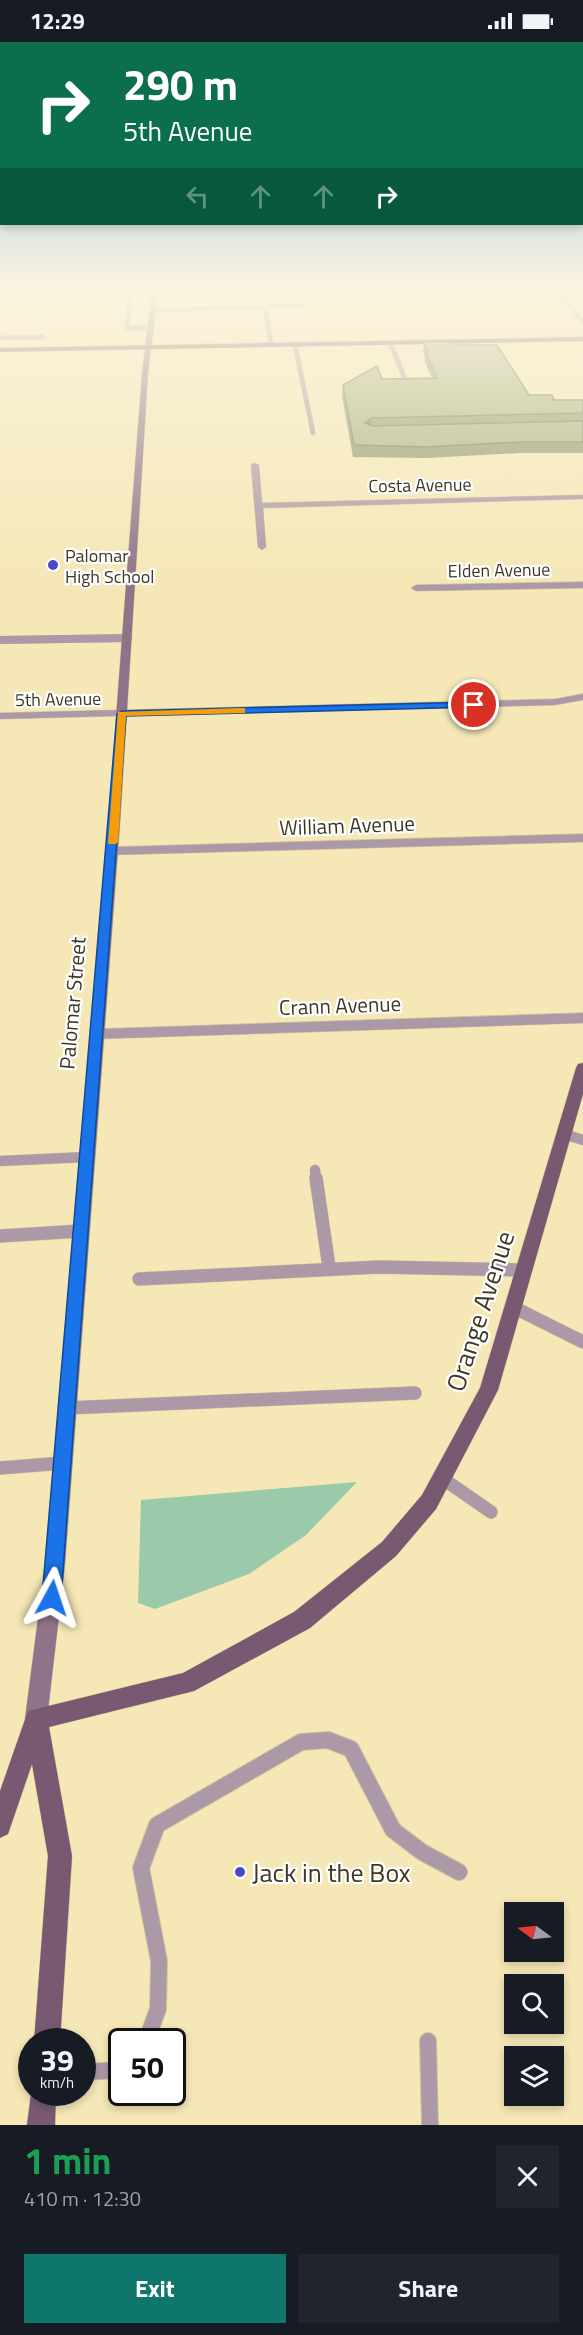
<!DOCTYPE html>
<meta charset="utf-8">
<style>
:root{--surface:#171b24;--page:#20242c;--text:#f1f3f6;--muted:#9ea1a6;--accent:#0f766e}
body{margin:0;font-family:"Titillium Web",sans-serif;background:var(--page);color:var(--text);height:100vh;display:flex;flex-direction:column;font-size:22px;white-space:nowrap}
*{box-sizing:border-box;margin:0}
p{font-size:20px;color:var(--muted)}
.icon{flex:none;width:33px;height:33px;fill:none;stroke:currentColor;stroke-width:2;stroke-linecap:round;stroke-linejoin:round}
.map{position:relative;height:2083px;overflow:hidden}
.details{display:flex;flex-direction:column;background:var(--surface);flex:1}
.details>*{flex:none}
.hud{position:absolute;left:0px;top:0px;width:584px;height:183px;box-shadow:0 3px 9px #0003;background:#0b6e4f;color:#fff;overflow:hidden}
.needle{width:39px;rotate:285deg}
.tools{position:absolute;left:504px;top:1860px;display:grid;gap:12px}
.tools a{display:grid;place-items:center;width:60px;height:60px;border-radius:0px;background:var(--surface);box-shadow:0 3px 9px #0003;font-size:30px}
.speed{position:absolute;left:18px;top:1986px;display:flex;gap:12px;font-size:30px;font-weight:700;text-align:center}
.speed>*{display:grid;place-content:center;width:78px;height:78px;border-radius:50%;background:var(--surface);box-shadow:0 3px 9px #0003;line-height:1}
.speed small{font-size:15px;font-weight:400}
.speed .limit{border:3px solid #111;border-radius:9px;background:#fff;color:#111}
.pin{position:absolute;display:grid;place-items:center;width:51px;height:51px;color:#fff;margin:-26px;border:3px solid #fff;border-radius:50%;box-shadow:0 2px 6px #0007}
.me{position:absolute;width:66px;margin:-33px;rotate:5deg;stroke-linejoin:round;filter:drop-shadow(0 0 4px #0008)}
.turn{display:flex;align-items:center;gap:21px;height:126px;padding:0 24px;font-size:27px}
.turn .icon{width:78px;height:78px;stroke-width:2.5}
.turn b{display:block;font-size:42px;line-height:51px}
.lanes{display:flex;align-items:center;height:57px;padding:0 24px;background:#0003;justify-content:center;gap:30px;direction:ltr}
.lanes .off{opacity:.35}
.round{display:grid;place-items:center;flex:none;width:63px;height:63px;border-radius:0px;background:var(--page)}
.overview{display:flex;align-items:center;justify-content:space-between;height:102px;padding:0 24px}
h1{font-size:36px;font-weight:700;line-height:45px;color:#1e9e55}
.action{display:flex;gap:12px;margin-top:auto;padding:12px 24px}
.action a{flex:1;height:69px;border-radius:0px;background:var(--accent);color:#fff;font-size:24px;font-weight:700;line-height:69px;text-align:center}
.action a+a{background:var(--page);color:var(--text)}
.status{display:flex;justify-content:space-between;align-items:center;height:42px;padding:0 30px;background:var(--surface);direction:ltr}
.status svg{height:16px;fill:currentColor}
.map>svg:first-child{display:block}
.green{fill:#9acaa9}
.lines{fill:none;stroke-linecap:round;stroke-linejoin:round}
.service-far4-casing{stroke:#d0c499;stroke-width:5}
.service-far3-casing{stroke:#d0c499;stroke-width:8}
.service-far2-casing{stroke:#d0c499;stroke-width:11}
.service-far1-casing{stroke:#d0c499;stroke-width:14}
.service-casing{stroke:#d0c499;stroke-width:18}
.minor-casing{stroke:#d0c499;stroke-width:1}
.tertiary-casing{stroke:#d0c499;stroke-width:1}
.secondary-casing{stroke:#d0c499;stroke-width:1}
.primary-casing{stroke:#d0c499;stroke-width:1}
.service-far4{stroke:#ac99a7;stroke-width:4.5}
.service-far3{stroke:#ac99a7;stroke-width:8}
.service-far2{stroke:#ac99a7;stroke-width:10}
.service-far1{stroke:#ac99a7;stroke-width:13}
.service{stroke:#ac99a7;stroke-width:16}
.minor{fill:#ac99a7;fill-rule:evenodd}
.tertiary{fill:#ac99a7;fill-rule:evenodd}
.secondary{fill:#8e7488;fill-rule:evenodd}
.primary{fill:#795972;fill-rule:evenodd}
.wall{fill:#90956d}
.shaded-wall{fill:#757959}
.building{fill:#a7ad7f;stroke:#757959;stroke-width:1.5}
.route{fill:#1a73e8;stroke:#114b97;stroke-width:1.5}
.slow{fill:#f59e0b}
.poi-dot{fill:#444cc1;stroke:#fff;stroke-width:2}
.labels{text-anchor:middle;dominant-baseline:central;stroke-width:4.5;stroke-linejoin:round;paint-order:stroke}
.far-street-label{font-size:18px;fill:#3d3824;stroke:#fff}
.far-poi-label{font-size:18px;fill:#3d3824;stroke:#fff;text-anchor:start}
.street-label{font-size:21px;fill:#3d3824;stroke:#fff}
.near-street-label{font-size:26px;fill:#3d3824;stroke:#fff}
.near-poi-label{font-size:26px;fill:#3d3824;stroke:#fff;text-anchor:start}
</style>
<div class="status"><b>12:29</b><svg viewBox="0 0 49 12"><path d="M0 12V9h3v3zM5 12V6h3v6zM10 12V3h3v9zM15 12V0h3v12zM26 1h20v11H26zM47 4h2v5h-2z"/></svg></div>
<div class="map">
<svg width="583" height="2083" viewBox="0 0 583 2083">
<rect width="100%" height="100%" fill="#f5e7b6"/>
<path class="green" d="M357,1440l-51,53 -57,39 -94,35 -17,-6 3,-103z"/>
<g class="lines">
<defs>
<path id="service-far4" d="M131,248l-4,38h24
M265,265l38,-1
M153,268l112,-3 6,38
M0,296l43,-1
M295,303l18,88"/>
<path id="service-far3" d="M0,598l128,-2"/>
<path id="service-far2" d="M564,1092l19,6
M0,1119l87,-4
M315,1128l1,9"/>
<path id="service-far1" d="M316,1136l13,89
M0,1194l80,-5
M139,1237l240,-12 145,3
M513,1265l70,35
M67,1366l348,-15
M0,1426l63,-5
M442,1436l49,34"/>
<path id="service" d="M428,1999l2,84
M146,2000l12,-33 1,-48 -18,-93 16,-43 144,-83 27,-2 23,9 42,81 29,22 37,20
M82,2030l40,-2"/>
<path id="minor" d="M555,248h6l22,29v6z
M388,301l5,1 14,34 -5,-1z
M255,421l4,2 3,38 321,-8v4l-320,9 3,39 -4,3 -4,-3 -7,-82z
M583,540v6l-167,3 -5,-3 5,-3z
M583,792v8l-472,13 -6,-4 6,-4z
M583,971v10l-486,16 -7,-5 7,-5z"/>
<path id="tertiary" d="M583,652v6l-28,5 -555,14v-6l555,-14z"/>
<path id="secondary" d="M152,248h6l-10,84 -28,449 -55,741 -18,155 -3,8 -8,3 -8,-3 -3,-8 20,-155 63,-741 34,-449z"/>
<path id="primary" d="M583,295v4l-583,11v-4z
M583,1021v31l-85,296 -62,119 -40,47 -86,72 -116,63 -145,36 23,129 -12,186h-26l14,-186 -16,-92 -24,70 -8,4v-47l28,-80 155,-38 111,-61 88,-70 40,-47 58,-107 96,-320 2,-4z
M32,2045v5h24l-1,33h-28z"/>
</defs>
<use href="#service-far4" class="service-far4-casing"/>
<use href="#service-far3" class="service-far3-casing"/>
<use href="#service-far2" class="service-far2-casing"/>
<use href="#service-far1" class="service-far1-casing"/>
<use href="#service" class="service-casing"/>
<use href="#minor" class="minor-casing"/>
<use href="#tertiary" class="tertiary-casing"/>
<use href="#secondary" class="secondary-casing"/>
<use href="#primary" class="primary-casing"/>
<use href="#service-far4" class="service-far4"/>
<use href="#service-far3" class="service-far3"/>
<use href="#service-far2" class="service-far2"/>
<use href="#service-far1" class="service-far1"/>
<use href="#service" class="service"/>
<use href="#minor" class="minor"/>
<use href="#tertiary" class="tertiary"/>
<use href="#secondary" class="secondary"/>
<use href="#primary" class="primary"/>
</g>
<path class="wall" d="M424,300l28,3 77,50 25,5h29v53h-63l-94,5 -73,-1 -11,-61 1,-11 39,-6 50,-1 -7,-16v-4l-2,-6z"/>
<path class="shaded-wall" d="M371,376v11l-6,-6z"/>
<path class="building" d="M424,300h27l1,3h45l32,50h23l2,5h29v13l-212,5 -6,5 7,3 211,-5v21h-62l-94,5 -73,-2 -11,-60 34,-19 5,13 55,-1 -11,-26h2z"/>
<linearGradient id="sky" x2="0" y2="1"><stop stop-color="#98bdf0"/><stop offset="0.46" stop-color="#faf4de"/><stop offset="1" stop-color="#faf4de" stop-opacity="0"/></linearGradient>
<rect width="583" height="539" fill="url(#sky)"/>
<path class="route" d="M474,660l4,1v4l-352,9 -65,882 -2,7 -7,3 -7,-3 -3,-7 75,-884 5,-3z"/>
<path class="slow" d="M241,666h4v5l-119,3 -8,126 -2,2h-8l10,-132z"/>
<g class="poi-dot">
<circle cx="53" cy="523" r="6"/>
<circle cx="240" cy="1830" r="6"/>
</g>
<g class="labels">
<g class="far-street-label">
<text transform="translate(420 443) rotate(-1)">Costa Avenue</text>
<text transform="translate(499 528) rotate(-1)">Elden Avenue</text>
<text transform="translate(58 657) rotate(-1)">5th Avenue</text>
</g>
<g class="far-poi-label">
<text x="65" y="513">Palomar<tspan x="65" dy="21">High School</tspan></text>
</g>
<g class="street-label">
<text transform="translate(347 783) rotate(-2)">William Avenue</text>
<text transform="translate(72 961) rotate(-85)">Palomar Street</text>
<text transform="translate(340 963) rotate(-2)">Crann Avenue</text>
</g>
<g class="near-street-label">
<text transform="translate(480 1269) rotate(-72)">Orange Avenue</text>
</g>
<g class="near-poi-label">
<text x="252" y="1830">Jack in the Box</text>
</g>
</g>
</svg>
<div class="tools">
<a><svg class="needle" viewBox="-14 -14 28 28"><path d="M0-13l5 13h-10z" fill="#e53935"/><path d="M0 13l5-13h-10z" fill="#9ea1a6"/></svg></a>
<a><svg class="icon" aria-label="search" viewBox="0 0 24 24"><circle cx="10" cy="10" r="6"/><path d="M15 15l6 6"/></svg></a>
<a><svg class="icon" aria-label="layers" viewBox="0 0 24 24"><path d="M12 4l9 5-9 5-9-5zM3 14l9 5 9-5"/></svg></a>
</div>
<div class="speed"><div>39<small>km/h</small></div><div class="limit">50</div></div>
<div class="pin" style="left:474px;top:663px;background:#d93025"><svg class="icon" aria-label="arrive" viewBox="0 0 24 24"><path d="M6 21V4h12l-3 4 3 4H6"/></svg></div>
<svg class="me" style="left:52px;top:1556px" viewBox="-20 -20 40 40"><path d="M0-17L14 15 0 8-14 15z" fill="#1a73e8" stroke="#fff" stroke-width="4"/></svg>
<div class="hud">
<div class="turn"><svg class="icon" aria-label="right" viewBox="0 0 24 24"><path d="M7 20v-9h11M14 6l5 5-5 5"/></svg><div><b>290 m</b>5th Avenue</div></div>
<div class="lanes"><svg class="icon off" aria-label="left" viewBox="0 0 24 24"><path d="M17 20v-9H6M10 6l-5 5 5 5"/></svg><svg class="icon off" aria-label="ahead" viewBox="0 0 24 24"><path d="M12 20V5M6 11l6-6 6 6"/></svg><svg class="icon off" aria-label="ahead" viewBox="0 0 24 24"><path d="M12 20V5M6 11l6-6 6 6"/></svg><svg class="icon" aria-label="right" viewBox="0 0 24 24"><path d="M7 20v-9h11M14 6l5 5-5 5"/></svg></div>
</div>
</div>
<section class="details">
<div class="overview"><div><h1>1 min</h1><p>410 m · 12:30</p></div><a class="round"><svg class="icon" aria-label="close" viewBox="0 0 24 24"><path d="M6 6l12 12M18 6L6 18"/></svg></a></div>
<div class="action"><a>Exit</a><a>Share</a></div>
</section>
